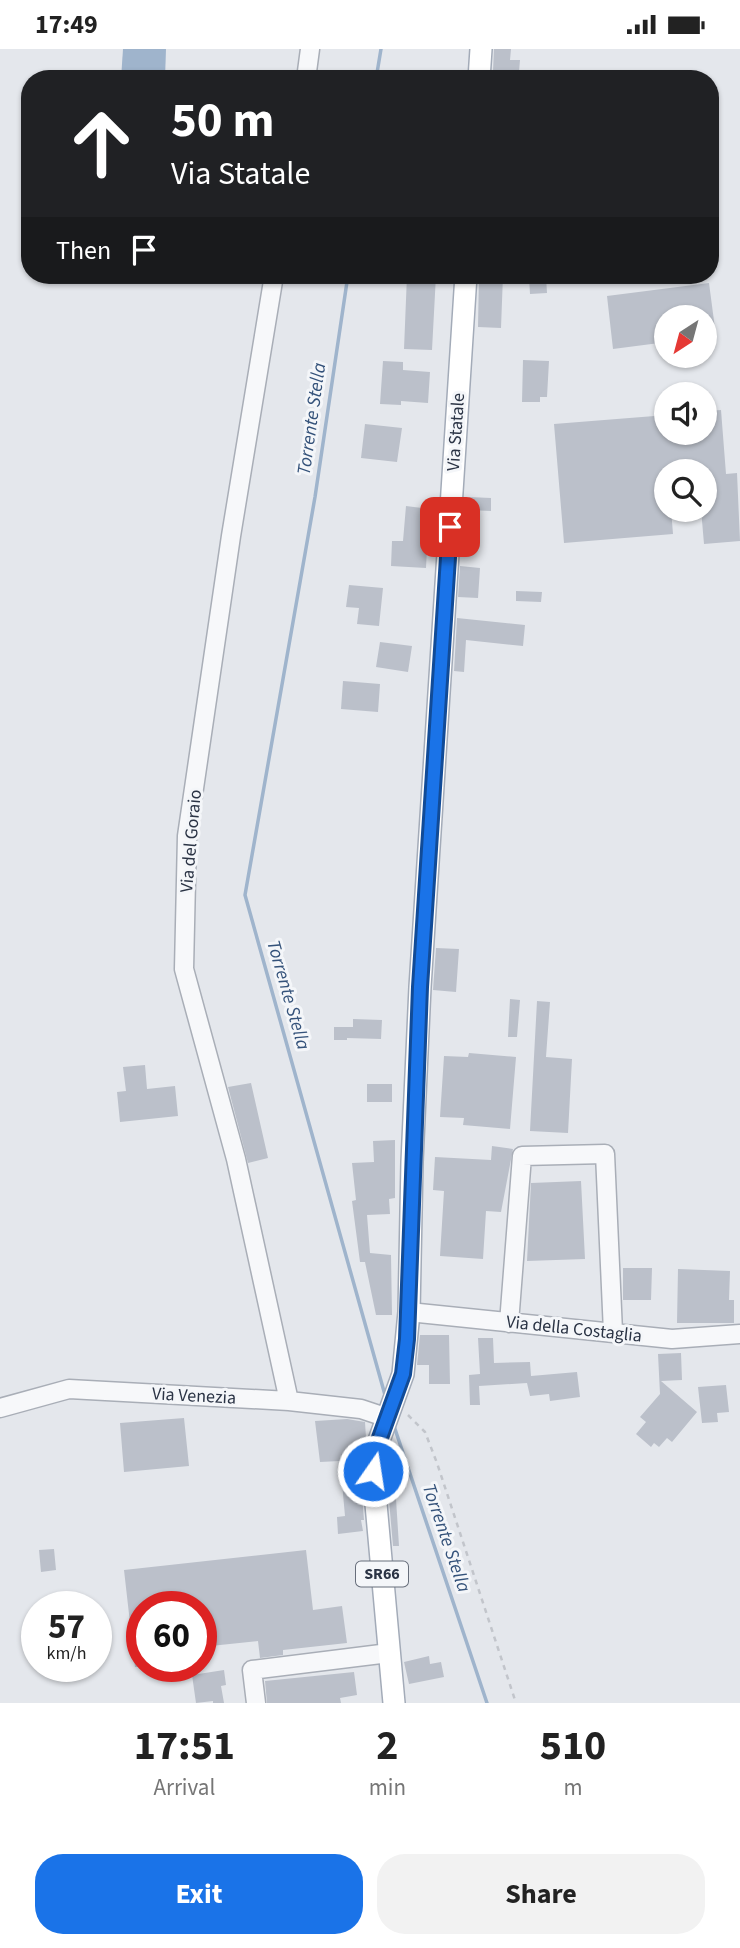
<!DOCTYPE html>
<style>
:root{--surface:#fff;--page:#f2f2f2;--text:#222;--muted:#767676;--accent:#1a73e8}
body{margin:0;font-family:"Source Sans 3",sans-serif;background:var(--page);color:var(--text);height:100vh;display:flex;flex-direction:column;font-size:26px;white-space:nowrap}
*{box-sizing:border-box;margin:0}
p{font-size:23px;color:var(--muted)}
.icon{flex:none;width:38px;height:38px;fill:none;stroke:currentColor;stroke-width:2;stroke-linecap:round;stroke-linejoin:round}
.map{position:relative;height:1654px;overflow:hidden}
.side{display:flex;flex-direction:column;background:var(--surface);flex:1}
.side>*{flex:none}
.banner{position:absolute;left:21px;top:21px;width:698px;height:214px;border-radius:28px;box-shadow:0 2px 5px #0004;background:#202124;color:#fff;overflow:hidden}
.needle{width:46px;rotate:216deg}
.fabs{position:absolute;left:654px;top:256px;display:grid;gap:14px}
.fabs a{display:grid;place-items:center;width:63px;height:63px;border-radius:50%;background:var(--surface);box-shadow:0 2px 5px #0004;font-size:35px}
.speed{position:absolute;left:21px;top:1542px;display:flex;gap:14px;font-size:35px;font-weight:700;text-align:center}
.speed>*{display:grid;place-content:center;width:91px;height:91px;border-radius:50%;background:var(--surface);box-shadow:0 2px 5px #0004;line-height:1}
.speed small{font-size:18px;font-weight:400}
.speed .limit{border:10px solid #d22;background:#fff;color:#111}
.pin{position:absolute;display:grid;place-items:center;width:60px;height:60px;color:#fff;margin:-30px;border-radius:14px;box-shadow:0 4px 10px #0006}
.me{position:absolute;width:77px;margin:-38px;rotate:13deg;stroke-linejoin:round;filter:drop-shadow(0 0 5px #0008)}
.turn{display:flex;align-items:center;gap:24px;height:147px;padding:0 35px;font-size:32px}
.turn .icon{width:91px;height:91px;stroke-width:2.5}
.turn b{display:block;font-size:49px;line-height:60px}
.then{display:flex;align-items:center;height:66px;padding:0 35px;background:#0003;gap:14px;font-size:26px}
.eta{display:flex;justify-content:space-evenly;align-items:center;height:119px;text-align:center}
.eta b{font-size:42px;font-weight:700;line-height:49px}
.primary-button{display:flex;gap:14px;margin-top:auto;padding:14px 35px}
.primary-button a{flex:1;height:80px;border-radius:28px;background:var(--accent);color:#fff;font-size:28px;font-weight:700;line-height:80px;text-align:center}
.primary-button a+a{background:var(--page);color:var(--text)}
.status{display:flex;justify-content:space-between;align-items:center;height:49px;padding:0 35px;background:var(--surface);direction:ltr}
.status svg{height:19px;fill:currentColor}
.map>svg:first-child{display:block}
.water{fill:#9fb4cc}
.lines{fill:none;stroke-linecap:round;stroke-linejoin:round}
.stream{stroke:#9fb4cc;stroke-width:3.5}
.building{fill:#bbc0ca}
.minor-casing{stroke:#a9aeb7;stroke-width:21}
.major-casing{stroke:#a3abb8;stroke-width:24}
.path{stroke:#c2c5cb;stroke-width:2.5;stroke-dasharray:5 5;stroke-linecap:butt}
.minor{stroke:#f7f8fa;stroke-width:18}
.major{stroke:#fff;stroke-width:21}
.route-casing{stroke:#114b97;stroke-width:18}
.route{stroke:#1a73e8;stroke-width:12}
.labels{text-anchor:middle;dominant-baseline:central;stroke-width:6;stroke-linejoin:round;paint-order:stroke}
.shield{fill:#f4f6f9;stroke:#676e7b;stroke-width:2}
.shield-label{font-size:16px;font-weight:bold;fill:#2b3445}
.street-label{font-size:18px;fill:#2b3445;stroke:#f4f6f9}
.water-label{font-size:19px;font-style:italic;fill:#34527a;stroke:#f4f6f9}
</style>
<div class="status"><b>17:49</b><svg viewBox="0 0 49 12"><path d="M0 12V9h3v3zM5 12V6h3v6zM10 12V3h3v9zM15 12V0h3v12zM26 1h20v11H26zM47 4h2v5h-2z"/></svg></div>
<div class="map">
<svg width="740" height="1654" viewBox="0 0 740 1654">
<rect width="100%" height="100%" fill="#e4e7ec"/>
<path class="water" d="M123,0h43l-1,30h-44z"/>
<g class="lines">
<path class="stream" d="M376,30l5,-30
M348,226l-33,222 -70,398 140,500
M394,1377l93,277"/>
</g>
<path class="building" d="M494,0h17l-1,11h10l-1,12 -26,-1z
M407,226h29l-4,75 -28,-1z
M479,226h24l-2,53 -23,-1z
M546,227l1,17 -17,1 -1,-17z
M709,234l7,53 -11,1v-20h-38v25l-54,7 -6,-53z
M523,311l26,1 -2,36h-7v5h-18z
M383,312l20,1v8l27,2 -2,31 -27,-2v4l-21,-1z
M721,361l5,64 11,-1 3,68 -36,3 -3,-35h4v-38l-8,-1 -30,1v38h4l2,25 -109,9 -10,-119 113,-9v17h38v-21z
M365,375l37,4 -5,34 -36,-4z
M469,448l22,1v13l-23,-1z
M406,457l32,4 -2,20 -8,-1 -2,39 -35,-2 1,-25h11z
M460,517l20,2 -2,30 -20,-1z
M349,536l34,3 -4,38 -22,-2 2,-16 -13,-1z
M516,542l26,1 -1,10 -25,-1z
M457,569l68,7 -2,21 -57,-6 -2,32 -10,-1z
M380,593l32,4 -4,26 -32,-5z
M343,632l37,3 -2,28 -37,-3z
M436,899l23,1 -3,43 -23,-2z
M510,950l10,1 -3,37h-9z
M537,952l13,1 -4,55 26,2 -4,74 -38,-2z
M353,970l29,1 -1,19 -34,-1v2h-13v-13h19z
M469,1004l47,4 -6,72 -47,-4 1,-7 -24,-1 4,-61 24,1z
M145,1016l2,24 28,-3 3,30 -58,6 -3,-30 9,-1 -3,-24z
M251,1034l17,75 -20,5 -20,-76z
M367,1035h25v18h-25z
M395,1091v58l-6,1 1,15 -23,1 3,38 21,2 1,60h-16l-11,-53h-5l-8,-61 4,-1 -4,-37 22,-1 -1,-21z
M492,1097l21,3 -12,63 -15,-1 -3,48 -43,-3 4,-65 -11,-1 2,-33 56,3z
M581,1132l4,78 -58,2 4,-78z
M623,1219h29l-1,32h-28z
M678,1220l52,2 -1,29h5v23h-57z
M420,1286h29l1,49h-21v-19h-12z
M478,1289h15l1,25 36,-1 1,14 46,-4 3,25 -30,4 -1,-7 -19,2 -3,-13 -48,3 1,19h-10l-1,-30 11,-1z
M681,1304l1,27 -21,1 36,31 -25,30 -5,-4 -8,9 -5,-4 -3,4 -15,-13 10,-12 -6,-5 20,-23 -2,-40z
M726,1336l3,27 -12,1 1,9 -16,1 -4,-36z
M184,1369l5,48 -65,6 -4,-49z
M347,1370l18,3 1,16 -1,2h-4l-1,32 4,48h-3l2,11 -25,3 -1,-17 8,-1 -5,-55 -20,1 -5,-41z
M396,1450l3,47h-6l-4,-46z
M54,1500l2,21 -15,2 -2,-22z
M306,1501l7,60 29,-4 5,37 -64,7v5l-23,3 -2,-17 -57,6v-40h-59v60h-7l-11,-97z
M429,1607l1,8 11,-2 3,15 -35,7 -5,-22z
M224,1621l2,15 -5,1 3,17h-11v-2l-17,2 -4,-28z
M354,1623l3,23 -17,3 1,5h-74l-2,-22z"/>
<g class="lines">
<defs>
<path id="minor" d="M306,30l4,-30
M274,226l-43,261 -44,300 -3,133 52,190 53,242
M409,1263l263,27 68,-5
M509,1274l13,-167 83,-2 8,178
M0,1359l69,-19 220,12 72,8 27,9
M256,1654l-4,-33 137,-17"/>
<path id="major" d="M479,30l2,-30
M394,1654l-21,-232 4,-25 26,-72 6,-62 3,-150 8,-175 46,-712"/>
</defs>
<use href="#minor" class="minor-casing"/>
<use href="#major" class="major-casing"/>
<path class="path" d="M408,1366l17,17 12,31 79,240"/>
<use href="#minor" class="minor"/>
<use href="#major" class="major"/>
</g>
<g class="lines">
<defs>
<path id="route" d="M373,1422l4,-25 26,-72 4,-35 13,-352 30,-460"/>
</defs>
<use href="#route" class="route-casing"/>
<use href="#route" class="route"/>
</g>
<g class="labels">
<rect class="shield" x="356" y="1512.5" width="52" height="25" rx="5"/>
<g class="shield-label">
<text x="382" y="1525">SR66</text>
</g>
<g class="street-label">
<text transform="translate(456 383) rotate(-86)">Via Statale</text>
<text transform="translate(191 792) rotate(-85)">Via del Goraio</text>
<text transform="translate(574 1280) rotate(6)">Via della Costaglia</text>
<text transform="translate(194 1347) rotate(3)">Via Venezia</text>
</g>
<g class="water-label">
<text transform="translate(312 370) rotate(-82)">Torrente Stella</text>
<text transform="translate(288 946) rotate(74)">Torrente Stella</text>
<text transform="translate(446 1489) rotate(71)">Torrente Stella</text>
</g>
</g>
</svg>
<div class="fabs">
<a><svg class="needle" viewBox="-14 -14 28 28"><path d="M0-13l5 13h-10z" fill="#e53935"/><path d="M0 13l5-13h-10z" fill="#767676"/></svg></a>
<a><svg class="icon" aria-label="sound" viewBox="0 0 24 24"><path d="M4 9h4l5-4v14l-5-4H4zM17 9q2 3 0 6"/></svg></a>
<a><svg class="icon" aria-label="search" viewBox="0 0 24 24"><circle cx="10" cy="10" r="6"/><path d="M15 15l6 6"/></svg></a>
</div>
<div class="speed"><div>57<small>km/h</small></div><div class="limit">60</div></div>
<div class="pin" style="left:450px;top:478px;background:#d93025"><svg class="icon" aria-label="arrive" viewBox="0 0 24 24"><path d="M6 21V4h12l-3 4 3 4H6"/></svg></div>
<svg class="me" style="left:373px;top:1422px" viewBox="-20 -20 40 40"><circle r="17" fill="#1a73e8" stroke="#fff" stroke-width="3"/><path d="M0-11L8 9 0 5-8 9z" fill="#fff"/></svg>
<div class="banner">
<div class="turn"><svg class="icon" aria-label="ahead" viewBox="0 0 24 24"><path d="M12 20V5M6 11l6-6 6 6"/></svg><div><b>50 m</b>Via Statale</div></div>
<div class="then">Then<svg class="icon" aria-label="arrive" viewBox="0 0 24 24"><path d="M6 21V4h12l-3 4 3 4H6"/></svg></div>
</div>
</div>
<section class="side">
<div class="eta">
<div><b>17:51</b><p>Arrival</p></div>
<div><b>2</b><p>min</p></div>
<div><b>510</b><p>m</p></div>
</div>
<div class="primary-button"><a>Exit</a><a>Share</a></div>
</section>
